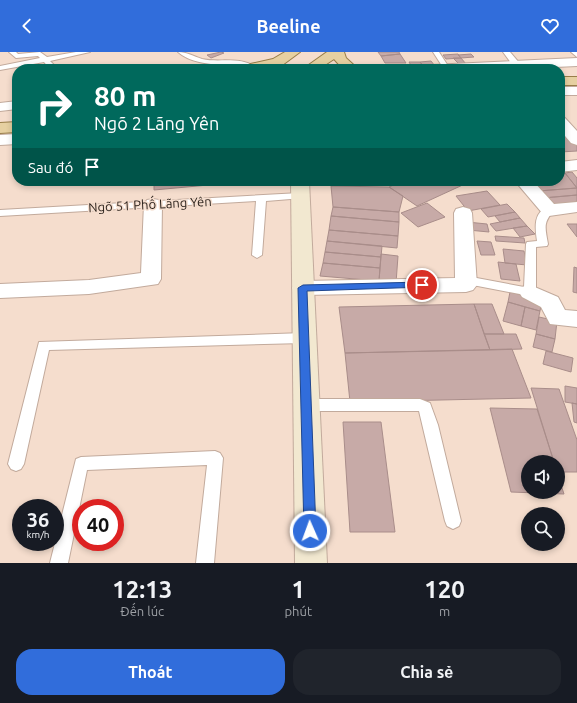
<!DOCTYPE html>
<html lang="vi">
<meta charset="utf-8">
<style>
:root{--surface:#171b24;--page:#20242c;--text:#f1f3f6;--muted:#9ea1a6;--accent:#316ddb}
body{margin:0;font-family:Ubuntu,sans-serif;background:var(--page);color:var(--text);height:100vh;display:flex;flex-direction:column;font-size:15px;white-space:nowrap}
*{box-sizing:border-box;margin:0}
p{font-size:13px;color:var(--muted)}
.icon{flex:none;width:22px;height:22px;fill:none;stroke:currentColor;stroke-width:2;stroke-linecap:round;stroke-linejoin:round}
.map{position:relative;height:511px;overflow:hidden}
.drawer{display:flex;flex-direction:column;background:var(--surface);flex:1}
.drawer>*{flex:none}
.guide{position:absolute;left:12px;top:12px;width:553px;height:122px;border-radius:16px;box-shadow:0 2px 6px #0003;background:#00695c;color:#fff;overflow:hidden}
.tools{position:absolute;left:521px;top:403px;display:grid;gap:8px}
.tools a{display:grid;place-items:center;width:44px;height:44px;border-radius:50%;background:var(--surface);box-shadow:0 2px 6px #0003;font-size:20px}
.speed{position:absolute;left:12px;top:447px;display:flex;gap:8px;font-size:20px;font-weight:700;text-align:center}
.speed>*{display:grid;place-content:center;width:52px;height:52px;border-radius:50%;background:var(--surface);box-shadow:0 2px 6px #0003;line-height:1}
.speed small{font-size:10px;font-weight:400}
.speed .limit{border:6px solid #d22;background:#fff;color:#111}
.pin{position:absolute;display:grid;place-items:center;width:34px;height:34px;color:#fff;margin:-17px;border:2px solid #fff;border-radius:50%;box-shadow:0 1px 4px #0007}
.me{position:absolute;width:44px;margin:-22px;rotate:358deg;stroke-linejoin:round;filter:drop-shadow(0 0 3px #0008)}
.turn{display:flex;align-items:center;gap:14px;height:84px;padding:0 16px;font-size:18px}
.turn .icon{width:52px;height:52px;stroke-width:2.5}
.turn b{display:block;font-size:28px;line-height:34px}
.then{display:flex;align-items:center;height:38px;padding:0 16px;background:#0003;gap:8px;font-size:15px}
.eta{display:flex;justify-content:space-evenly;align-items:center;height:68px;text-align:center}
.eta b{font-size:24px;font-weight:700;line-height:28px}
.primary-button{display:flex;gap:8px;margin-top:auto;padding:8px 16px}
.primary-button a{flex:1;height:46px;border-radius:16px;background:var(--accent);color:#fff;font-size:16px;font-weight:700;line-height:46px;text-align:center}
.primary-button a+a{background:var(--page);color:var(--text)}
header{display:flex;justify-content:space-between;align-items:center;height:52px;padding:0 16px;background:var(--accent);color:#fff;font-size:18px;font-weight:700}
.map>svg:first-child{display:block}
.building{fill:#c7aaa7;stroke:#a98d8a}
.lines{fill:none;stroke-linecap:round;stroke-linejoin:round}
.lane-casing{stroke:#c2aa9c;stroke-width:2}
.street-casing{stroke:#c2aa9c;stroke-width:2}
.secondary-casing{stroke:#c2aa9c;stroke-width:2}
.primary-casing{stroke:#987e49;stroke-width:2}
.lane{fill:#fff;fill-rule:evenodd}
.street{fill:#fff;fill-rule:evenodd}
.secondary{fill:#f2e8d0;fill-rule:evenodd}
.primary{fill:#e6d0a1;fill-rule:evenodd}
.route{fill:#316ddb;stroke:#20478e}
.labels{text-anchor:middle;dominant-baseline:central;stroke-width:3;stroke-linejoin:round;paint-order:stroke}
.street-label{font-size:13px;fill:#271e18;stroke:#f5ddcd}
</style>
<header><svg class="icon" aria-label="back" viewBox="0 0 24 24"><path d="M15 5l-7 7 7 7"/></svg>Beeline<svg class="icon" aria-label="heart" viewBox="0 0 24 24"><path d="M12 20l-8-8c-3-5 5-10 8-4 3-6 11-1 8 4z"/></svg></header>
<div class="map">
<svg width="577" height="511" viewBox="0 0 577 511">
<rect width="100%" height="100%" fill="#f5ddcd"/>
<path class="building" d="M221,0l3,1 -13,5 -4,-3z
M378,0h21l1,2 -19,2z
M400,2l6,9h-21l-4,-7z
M458,2l3,4 -15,1 -3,-4z
M471,2l3,3 -13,1 -3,-3z
M453,6h8l5,6h-7z
M431,9l4,5 -11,1 -4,-5z
M409,10h11l4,5h-12z
M560,71l17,19v9l-17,1z
M572,120l5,6v10l-12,-15z
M560,121h5l12,15 -39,3 -7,-10h29z
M154,129h65v3l-65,6z
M403,129h60l4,2 -50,23 -28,-19z
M331,134l58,1 14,9 -4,16 -66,-5z
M577,136v7l-34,3 -5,-7z
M487,139l13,14 -32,6 -12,-15z
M577,143v8l-28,2 -6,-7z
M427,151l18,14 -27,10 -17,-14z
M507,152l8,8 -27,5 -7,-8z
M333,155l66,5v10l-68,-6z
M515,160l5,6 -20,4 -5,-6z
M331,164l68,6 -1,14 -69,-6z
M520,166l7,8 -31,5 -6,-7z
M467,170l20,2 2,8 -21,-2z
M567,172h10v13z
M527,174l8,8 -15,3 -7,-9z
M329,178l69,6 -1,12 -70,-7z
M495,184l29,2 1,5 -29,-2z
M327,189l55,5 -1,11 -56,-5z
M477,189l14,1 4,13h-14z
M503,197l21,2 3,14 -22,-2z
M325,200l56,5 -1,11 -57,-5z
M381,202l17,2 -2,27 -17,-2z
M498,210l18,2 4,17 -19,-2z
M323,211l57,5 -1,13 -59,-5z
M574,215l3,1v25l-4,-1z
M510,240l32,8 -2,11 -32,-9z
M508,250l17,5 -4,19 -18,-5z
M474,252h18l12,30h-20z
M474,252l16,46 -145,3 -6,-46z
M525,255l15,4 -4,19 -15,-4z
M539,265l18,4 -2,18 -19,-5z
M484,282h32l6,15 -32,1z
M536,282l19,5 -3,13 -19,-5z
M512,297l19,49 -181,4 -5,-49z
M546,299l27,7 -2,14 -28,-8z
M565,334l12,2v16l-12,-2z
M531,336l28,1 18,51v32h-19v-10h-4z
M572,351l5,1v19l-3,-1z
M490,356l47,1 17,53h-26v30h30v-16l6,18 -53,-2z
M343,370h38l14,110h-45z"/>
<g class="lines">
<defs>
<path id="lane" d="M9,0h7l2,2 22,-2 7,5 29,-5h14l-40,9 8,8h-8l-6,-7 -44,8v-4l40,-8 -2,-2 -22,2z
M178,0c9,0 15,4 24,7 16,4 38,-3 53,8l-5,2c-22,-6 -54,-1 -72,-17z
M433,0h6l11,17h-6z
M503,0h7l11,13 -1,2h-6z
M571,0h6v5z
M296,129h38l-5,3 -29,1 -3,-1z
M300,141l3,1 2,2 -2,2 -37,3 -4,54 -5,3 -5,-3 4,-54 -256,15v-6z
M549,155l5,3c-11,13 -9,17 -6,34l-1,2 -11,1v45l-2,3 -4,1 -68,-13 -2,-3 6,-4 58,11 2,-43 1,-2 10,-1c-2,-13 -4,-30 12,-34z
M304,281l4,2 2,3 -2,3 -4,2 -255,7 -25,114 -3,5 -5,2 -5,-2 -3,-5 31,-122z
M306,347h114l10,4 8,22 23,96 -2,5 -6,3 -6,-3 -2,-5 -26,-110h-113l-5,-2 -2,-4 2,-4z
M215,399l5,2 3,5 -9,105h-18l11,-98 -120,5 -19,93h-18l26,-104 5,-2z"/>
<path id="street" d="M577,6v8l-65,3h-88l7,-4z
M560,35h17v8h-17z
M17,49v8l-17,2v-8z
M560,64l5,2 12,13v14l-6,-2 -11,-13z
M17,82v10l-17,1v-10z
M577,108v10l-17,2v-10z
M515,129h18l21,23 23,-2v10l-28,4 -6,-2z
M153,147l6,1 3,4 -1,75 -3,5 -69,10 -89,4v-14l89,-4 52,-7 3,-69 3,-4z
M463,155l7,2 2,4 5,72 -4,5 -7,2 -163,3 -8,-2 -3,-5 3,-5 8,-2 152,-3 -1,-65 2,-4z
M530,233l28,12 7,13 12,1v16l-27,-3 -9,-17 -19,-10 -3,-5 3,-5z"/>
<path id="secondary" d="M291,129h18l18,382h-32z"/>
<path id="primary" d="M285,0h15l-23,17h-38l2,-3 32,-7z
M327,0h17l2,6 12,11h-15l-9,-10 -15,10h-16z
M560,25h17v8h-17z
M17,70v10l-17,1v-10z"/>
</defs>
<use href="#lane" class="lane-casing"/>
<use href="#street" class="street-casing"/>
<use href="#secondary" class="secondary-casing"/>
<use href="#primary" class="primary-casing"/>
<use href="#lane" class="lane"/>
<use href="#street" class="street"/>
<use href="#secondary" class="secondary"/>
<use href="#primary" class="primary"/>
</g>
<path class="route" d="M422,230l4,3 -1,2 -118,4 9,240 -2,5 -4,1 -5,-1 -1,-5 -6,-243 5,-3z"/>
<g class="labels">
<g class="street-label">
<text transform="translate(150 152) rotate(-3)">Ngõ 51 Phố Lãng Yên</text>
</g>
</g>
</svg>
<div class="tools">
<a><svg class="icon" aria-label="sound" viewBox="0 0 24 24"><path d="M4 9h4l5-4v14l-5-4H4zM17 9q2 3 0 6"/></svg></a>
<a><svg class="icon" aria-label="search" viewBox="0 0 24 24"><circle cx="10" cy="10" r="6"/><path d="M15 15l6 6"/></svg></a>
</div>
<div class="speed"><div>36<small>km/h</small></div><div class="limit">40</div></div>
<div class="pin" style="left:422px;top:233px;background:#d93025"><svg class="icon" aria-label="arrive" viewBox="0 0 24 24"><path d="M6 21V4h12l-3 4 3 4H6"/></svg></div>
<svg class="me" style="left:310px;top:479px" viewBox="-20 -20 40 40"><circle r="17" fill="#316ddb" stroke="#fff" stroke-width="3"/><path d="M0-11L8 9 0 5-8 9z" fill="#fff"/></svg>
<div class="guide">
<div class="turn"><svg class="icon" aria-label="right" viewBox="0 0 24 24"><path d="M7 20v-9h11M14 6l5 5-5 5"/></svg><div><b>80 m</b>Ngõ 2 Lãng Yên</div></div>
<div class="then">Sau đó<svg class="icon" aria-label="arrive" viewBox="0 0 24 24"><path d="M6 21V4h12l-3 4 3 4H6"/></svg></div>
</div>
</div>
<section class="drawer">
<div class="eta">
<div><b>12:13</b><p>Đến lúc</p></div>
<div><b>1</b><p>phút</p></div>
<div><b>120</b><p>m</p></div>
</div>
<div class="primary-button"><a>Thoát</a><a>Chia sẻ</a></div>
</section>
